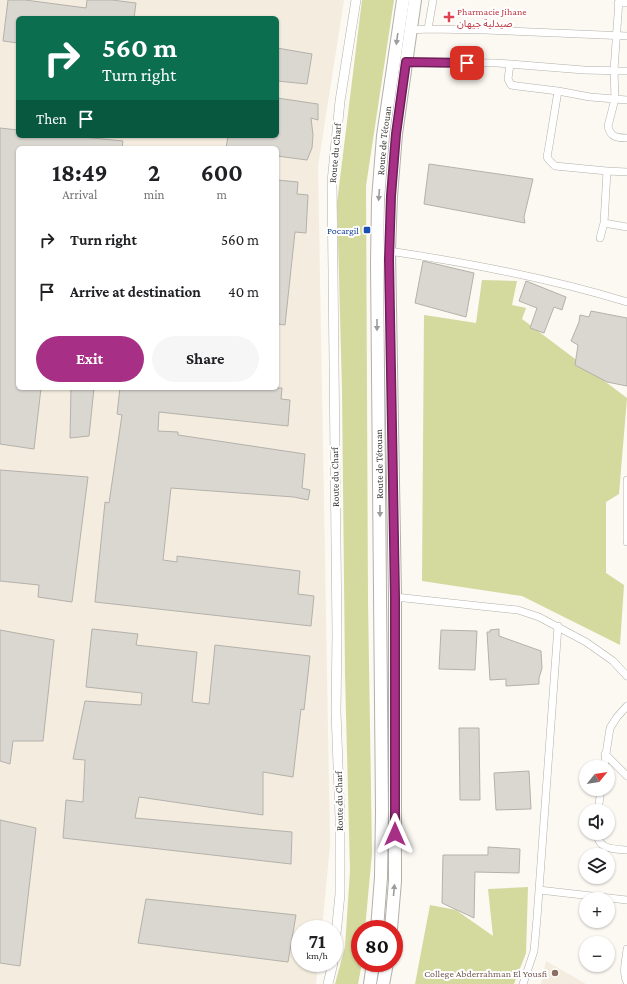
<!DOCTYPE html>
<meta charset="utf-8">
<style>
:root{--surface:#fff;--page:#f6f6f6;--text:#202124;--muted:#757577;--accent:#a73086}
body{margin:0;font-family:"Crimson Pro","Noto Sans Arabic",serif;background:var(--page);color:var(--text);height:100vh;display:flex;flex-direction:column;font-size:15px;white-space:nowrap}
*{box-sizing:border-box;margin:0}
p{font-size:13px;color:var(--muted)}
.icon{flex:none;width:22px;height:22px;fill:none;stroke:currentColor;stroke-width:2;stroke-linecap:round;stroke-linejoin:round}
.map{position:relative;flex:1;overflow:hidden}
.details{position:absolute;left:16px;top:146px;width:263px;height:244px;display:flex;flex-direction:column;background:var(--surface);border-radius:6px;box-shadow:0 1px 3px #0004}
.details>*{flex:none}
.hud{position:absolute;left:16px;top:16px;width:263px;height:122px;border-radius:6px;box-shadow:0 1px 3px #0004;background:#0b6e4f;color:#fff;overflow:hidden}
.needle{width:26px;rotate:60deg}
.controls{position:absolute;left:579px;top:760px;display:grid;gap:8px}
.controls a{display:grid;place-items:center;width:36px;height:36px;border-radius:50%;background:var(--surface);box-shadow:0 1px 3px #0004;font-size:20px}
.speed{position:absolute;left:291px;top:920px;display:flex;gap:8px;font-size:20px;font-weight:700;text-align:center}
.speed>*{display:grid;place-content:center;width:52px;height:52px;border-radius:50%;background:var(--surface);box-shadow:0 1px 3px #0004;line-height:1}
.speed small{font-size:10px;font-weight:400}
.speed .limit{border:6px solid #d22;background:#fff;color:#111}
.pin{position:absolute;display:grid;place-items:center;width:34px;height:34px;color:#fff;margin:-17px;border-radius:8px;box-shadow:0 2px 6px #0006}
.me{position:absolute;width:44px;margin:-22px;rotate:0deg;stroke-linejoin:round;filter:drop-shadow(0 0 3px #0008)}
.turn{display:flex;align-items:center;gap:14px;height:84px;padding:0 20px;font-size:18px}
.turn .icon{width:52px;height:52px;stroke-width:2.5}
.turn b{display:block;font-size:28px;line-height:34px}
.then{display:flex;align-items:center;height:38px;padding:0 20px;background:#0003;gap:8px;font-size:15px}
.eta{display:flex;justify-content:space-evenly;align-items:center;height:68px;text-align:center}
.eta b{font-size:24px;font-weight:700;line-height:28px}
.primary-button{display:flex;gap:8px;margin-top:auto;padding:8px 20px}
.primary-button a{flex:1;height:46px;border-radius:24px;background:var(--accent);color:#fff;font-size:16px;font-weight:700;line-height:46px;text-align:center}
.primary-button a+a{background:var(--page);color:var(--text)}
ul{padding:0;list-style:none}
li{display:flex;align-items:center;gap:12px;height:52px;padding:0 20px}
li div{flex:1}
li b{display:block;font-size:15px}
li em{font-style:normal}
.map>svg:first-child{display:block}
.built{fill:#f3ecdf;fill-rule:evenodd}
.green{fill:#d4d99e}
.building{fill:#dad7d1;stroke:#b4b1ab}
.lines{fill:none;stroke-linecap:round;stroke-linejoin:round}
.minor-casing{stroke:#b3b0aa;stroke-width:8}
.tertiary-casing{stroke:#b3b0aa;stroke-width:10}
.trunk-casing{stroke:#b3b0aa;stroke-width:14}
.minor{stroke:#fff;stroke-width:7}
.tertiary{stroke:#fff;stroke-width:9}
.trunk{stroke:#fff;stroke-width:12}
.oneway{fill:#9c9c9a}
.route-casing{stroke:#6d1f57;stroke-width:10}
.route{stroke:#a73086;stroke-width:7}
.health-dot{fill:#e0444e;stroke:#fff;stroke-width:1.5}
.transit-dot{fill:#1a4fb4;stroke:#fff;stroke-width:1.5}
.education-dot{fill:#8d6e63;stroke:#fff;stroke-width:1.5}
.labels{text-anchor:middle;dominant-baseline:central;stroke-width:4;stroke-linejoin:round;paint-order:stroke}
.health-label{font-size:10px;fill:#be3a42;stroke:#fff;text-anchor:start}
.street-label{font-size:10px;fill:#393835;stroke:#fff}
.transit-label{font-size:10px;fill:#164399;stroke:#fff;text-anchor:end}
.education-label{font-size:10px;fill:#785e54;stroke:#fff;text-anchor:end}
</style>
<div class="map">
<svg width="627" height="984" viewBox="0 0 627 984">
<rect width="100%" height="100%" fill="#fcf8f2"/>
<path class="built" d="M0,0h344l-26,166 12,679 -8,84h-22v34h18l-2,21h-316zM18,18h259v118h-259zM18,148h259v240h-259z
M546,961l40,23h-45z"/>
<path class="green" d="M362,0h32l-28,186 2,415 4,252 -7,76h-5v34h2l-4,21h-23l10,-37 5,-76 -5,-197 -3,-285 -5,-186z
M482,280l35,1 -5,24 14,3 -4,11 105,79 -8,96 -13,8v71l18,12 -4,60 -98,-49 -100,-15 2,-266 52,8z
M528,887l-2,66 -12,31h-99l15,-79 26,5 37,26 -5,-47z"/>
<path class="building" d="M8,0h17l61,8 1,-8h25l24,3 -2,15h-116v25l-15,-2z
M277,48l35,6 -5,30 -30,-3z
M277,98l41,6v16l-7,-2 2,17 -1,13 -5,12 -30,-4v-8h-51l2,-12h49z
M0,128l18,2v6h55l50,5 -1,7h-104v240h23l-7,61 -34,-5z
M429,164l104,15 -9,38 1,6 -101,-19z
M277,180l21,2 -1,12 11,1 -2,38 -11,-1 -10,93 -8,-1z
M423,261l51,12 -8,44 -51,-14z
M526,281l40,16 -4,13 -8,-3 -10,26 -14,-5 7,-20 -18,-7z
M591,311l36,7v68l-20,-4 -32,-17 3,-20 -7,-4 8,-19 1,-7 9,2z
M71,388h23l-5,48 -19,2z
M120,388h162l-1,11 9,1 -2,26 -129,-14 -1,19 20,1v3l127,19 -3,34 8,2 -2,10 -14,-3 -123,-9 -8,72 14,2v-6l123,15 -2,23 16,2 -3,30 -216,-24 10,-100 4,1 13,-88 -5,-1z
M0,470l88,7 -16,125 -34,-5 1,-12 -39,-4z
M92,629l46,5 -2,11 61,7 -5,50 17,2 6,-59 95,11 -6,54 -3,-1 -8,68 -30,-5v43l-124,-18 -4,21 157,14 -1,32 -228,-26 3,-38 17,2 2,-42 -12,-1 12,-58 56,4 1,-12 -56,-6z
M499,629v7l42,15 1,17 -3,10v6l-33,2v-7l-16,1 -3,-48h3v-2z
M0,630l54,10 -11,101h-30l-3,23 -10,-3z
M441,630l36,1 -2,39 -36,-1z
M459,728h20l1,72h-20z
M529,771l2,38 -35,1 -2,-37z
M0,820l36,8 -16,138 -20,-3z
M488,847l32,2 -1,24 -44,-1 -1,46 -32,-15 1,-48h45z
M146,899l150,16 -8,47 -150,-19z"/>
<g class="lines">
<defs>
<path id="minor" d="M619,0l-5,70 1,29 12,1
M618,3h9
M428,29l57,1 142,6
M411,30l17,-1 5,-29
M406,62l91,1 87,7 43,1
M510,64l-2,15 3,6 6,1 41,5
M607,171l-52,-5 -6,-6 -2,-3 2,-11 9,-55 32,6 25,2 -7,27c2,11 9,12 19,12
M604,223l23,4
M600,238l4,-15 3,-52 20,1
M389,251c81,12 160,27 238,51
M627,480v62
M395,597l123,13 21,7 47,25 27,19 14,15
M605,754l22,22
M604,767l6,-39 7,-11 10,-11
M598,811l3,-22
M597,833c1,17 17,16 30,17
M539,890l88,10
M627,949c-1,11 -5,23 0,33
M523,984l11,-33 3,-33 21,-292"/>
<path id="tertiary" d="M334,955l6,-61v-76l-4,-106 1,-78 -5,-452 8,-81 16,-101
M328,984l5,-21"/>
<g id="trunk">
<path id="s1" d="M377,929l4,-52 1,-66 -5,-548 1,-63 5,-64 20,-136"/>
<path d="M391,929l4,-48v-284l-6,-346 2,-55 5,-62 19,-134"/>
<path d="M370,984l3,-21"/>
<path d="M383,984l4,-21"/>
</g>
</defs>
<use href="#minor" class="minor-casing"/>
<use href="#tertiary" class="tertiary-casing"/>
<use href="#trunk" class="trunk-casing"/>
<use href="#minor" class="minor"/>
<use href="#tertiary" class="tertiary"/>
<use href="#trunk" class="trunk"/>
</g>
<defs><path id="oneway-solid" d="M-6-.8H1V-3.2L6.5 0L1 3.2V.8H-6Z"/></defs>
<g class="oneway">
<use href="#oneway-solid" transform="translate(397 39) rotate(98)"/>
<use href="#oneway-solid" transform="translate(379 195) rotate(94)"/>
<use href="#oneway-solid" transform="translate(377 325) rotate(90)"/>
<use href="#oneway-solid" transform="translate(380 511) rotate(89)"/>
<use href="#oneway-solid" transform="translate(394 890) rotate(-85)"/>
</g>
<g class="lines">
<defs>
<path id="route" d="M395,834v-237l-6,-338 2,-63 5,-62 10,-72 61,1"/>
</defs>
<use href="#route" class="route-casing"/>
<use href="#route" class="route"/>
</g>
<path class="health-dot" d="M447 11h4v4h4v4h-4v4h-4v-4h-4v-4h4z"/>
<rect class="transit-dot" x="363" y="226" width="8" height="8" rx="2"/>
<circle class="education-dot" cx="555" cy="973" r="4"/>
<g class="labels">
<g class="health-label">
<text x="457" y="11">Pharmacie Jihane<tspan x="457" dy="12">صيدلية جيهان</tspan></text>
</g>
<g class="street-label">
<text stroke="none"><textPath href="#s1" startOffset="789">Route de Tétouan</textPath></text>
<text transform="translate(335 153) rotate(-85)">Route du Charf</text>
<text transform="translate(379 464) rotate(-91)">Route de Tétouan</text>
<text transform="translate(335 477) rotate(-91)">Route du Charf</text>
<text transform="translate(339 801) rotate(-91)">Route du Charf</text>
</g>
<g class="transit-label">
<text x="359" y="230">Pocargil</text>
</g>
<g class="education-label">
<text x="547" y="973">College Abderrahman El Yousfi</text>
</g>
</g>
</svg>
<div class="controls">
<a><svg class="needle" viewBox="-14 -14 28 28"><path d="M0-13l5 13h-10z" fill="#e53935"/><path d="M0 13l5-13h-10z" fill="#757577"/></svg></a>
<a><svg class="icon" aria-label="sound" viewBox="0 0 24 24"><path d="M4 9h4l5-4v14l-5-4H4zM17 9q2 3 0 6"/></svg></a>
<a><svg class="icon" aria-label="layers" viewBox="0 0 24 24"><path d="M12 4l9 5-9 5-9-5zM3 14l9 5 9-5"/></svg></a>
<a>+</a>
<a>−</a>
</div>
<div class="speed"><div>71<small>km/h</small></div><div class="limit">80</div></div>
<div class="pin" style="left:467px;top:63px;background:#d93025"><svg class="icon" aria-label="arrive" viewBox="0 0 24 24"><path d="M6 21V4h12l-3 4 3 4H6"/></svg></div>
<svg class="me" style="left:395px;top:834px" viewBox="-20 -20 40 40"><path d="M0-17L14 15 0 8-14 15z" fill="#a73086" stroke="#fff" stroke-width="4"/></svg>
<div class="hud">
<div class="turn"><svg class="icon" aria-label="right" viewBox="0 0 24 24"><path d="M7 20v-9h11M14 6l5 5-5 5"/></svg><div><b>560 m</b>Turn right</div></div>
<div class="then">Then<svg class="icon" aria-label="arrive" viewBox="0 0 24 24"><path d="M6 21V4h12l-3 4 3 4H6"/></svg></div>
</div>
<section class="details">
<div class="eta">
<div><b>18:49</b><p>Arrival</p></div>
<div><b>2</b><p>min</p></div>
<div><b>600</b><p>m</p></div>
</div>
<ul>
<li><svg class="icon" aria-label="right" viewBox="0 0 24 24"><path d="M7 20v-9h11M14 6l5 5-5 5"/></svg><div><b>Turn right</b></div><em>560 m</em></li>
<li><svg class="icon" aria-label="arrive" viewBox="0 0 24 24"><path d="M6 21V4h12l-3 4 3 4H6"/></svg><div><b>Arrive at destination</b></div><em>40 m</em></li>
</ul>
<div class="primary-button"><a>Exit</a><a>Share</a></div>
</section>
</div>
